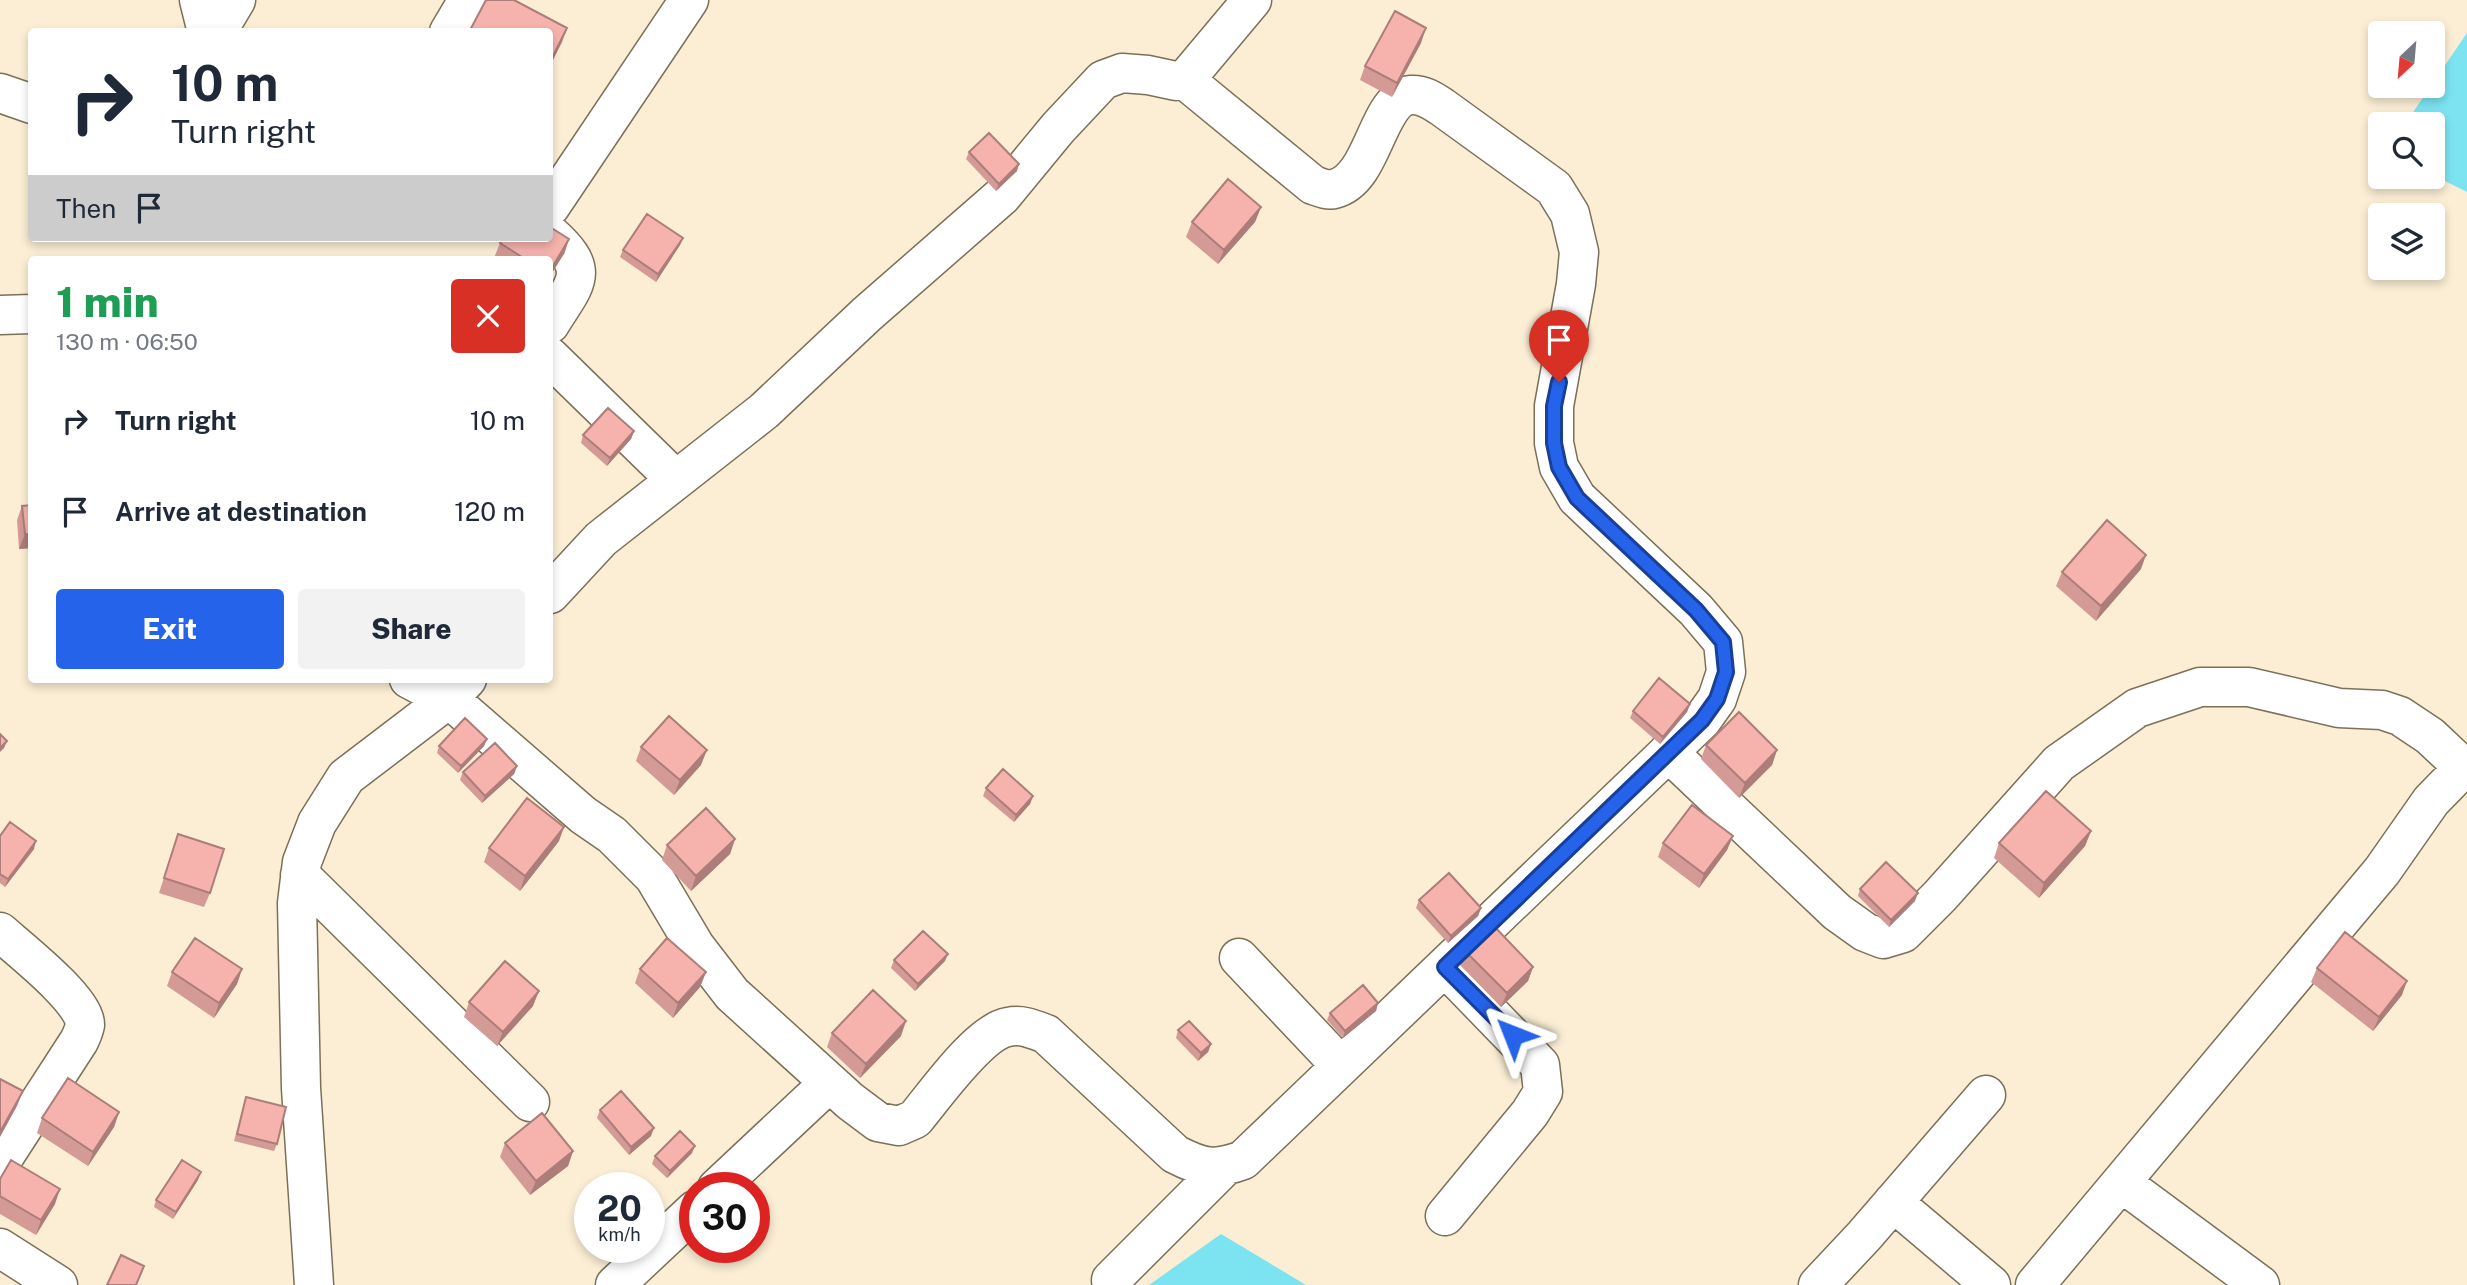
<!DOCTYPE html>
<meta charset="utf-8">
<style>
:root{--surface:#fff;--page:#f2f2f3;--text:#1f2937;--muted:#747a83;--accent:#2563eb}
body{margin:0;font-family:"Public Sans",sans-serif;background:var(--page);color:var(--text);height:100vh;display:flex;flex-direction:column;font-size:26px;white-space:nowrap}
*{box-sizing:border-box;margin:0}
p{font-size:23px;color:var(--muted)}
.icon{flex:none;width:38px;height:38px;fill:none;stroke:currentColor;stroke-width:2;stroke-linecap:round;stroke-linejoin:round}
.map{position:relative;flex:1;overflow:hidden}
.side{position:absolute;left:28px;top:256px;width:525px;height:427px;display:flex;flex-direction:column;background:var(--surface);border-radius:7px;box-shadow:0 4px 10px #0003}
.side>*{flex:none}
.guide{position:absolute;left:28px;top:28px;width:525px;height:214px;border-radius:7px;box-shadow:0 4px 10px #0003;background:#fff;color:var(--text);overflow:hidden}
.needle{width:46px;rotate:206deg}
.fabs{position:absolute;left:2368px;top:21px;display:grid;gap:14px}
.fabs a{display:grid;place-items:center;width:77px;height:77px;border-radius:7px;background:var(--surface);box-shadow:0 4px 10px #0003;font-size:35px}
.speed{position:absolute;left:574px;top:1172px;display:flex;gap:14px;font-size:35px;font-weight:700;text-align:center}
.speed>*{display:grid;place-content:center;width:91px;height:91px;border-radius:50%;background:var(--surface);box-shadow:0 4px 10px #0003;line-height:1}
.speed small{font-size:18px;font-weight:400}
.speed .limit{border:10px solid #d22;background:#fff;color:#111}
.pin{position:absolute;display:grid;place-items:center;width:60px;height:60px;color:#fff;margin:-72px -30px;border-radius:50% 50% 50% 0;rotate:-45deg;box-shadow:0 0 7px #0007}
.pin .icon{rotate:45deg}
.me{position:absolute;width:77px;margin:-38px;rotate:315deg;stroke-linejoin:round;filter:drop-shadow(0 0 5px #0008)}
.turn{display:flex;align-items:center;gap:24px;height:147px;padding:0 28px;font-size:32px}
.turn .icon{width:91px;height:91px;stroke-width:2.5}
.turn b{display:block;font-size:49px;line-height:60px}
.then{display:flex;align-items:center;height:66px;padding:0 28px;background:#0003;gap:14px;font-size:26px}
.round{display:grid;place-items:center;flex:none;width:74px;height:74px;border-radius:7px;background:var(--page)}
.head{display:flex;align-items:center;justify-content:space-between;height:119px;padding:0 28px}
h1{font-size:42px;font-weight:800;line-height:52px;color:#1e9e55}
.button{display:flex;gap:14px;margin-top:auto;padding:14px 28px}
.button a{flex:1;height:80px;border-radius:7px;background:var(--accent);color:#fff;font-size:28px;font-weight:800;line-height:80px;text-align:center}
.button a+a{background:var(--page);color:var(--text)}
ul{padding:0;list-style:none}
li{display:flex;align-items:center;gap:21px;height:91px;padding:0 28px}
li div{flex:1}
li b{display:block;font-size:26px}
li em{font-style:normal}
.map>svg:first-child{display:block}
.water{fill:#7be4f0}
.lines{fill:none;stroke-linecap:round;stroke-linejoin:round}
.street-casing{stroke:#7b7059;stroke-width:41}
.street{stroke:#fff;stroke-width:38}
.wall{fill:#d49a95}
.shaded-wall{fill:#ac7d79}
.building{fill:#f6b3ad;stroke:#ac7d79;stroke-width:2}
.route-casing{stroke:#184099;stroke-width:18}
.route{stroke:#2563eb;stroke-width:12}
</style>
<div class="map">
<svg width="2467" height="1285" viewBox="0 0 2467 1285">
<rect width="100%" height="100%" fill="#fbeed5"/>
<path class="water" d="M2467,33v159l-34,-17 -1,-51h-27z
M1221,1234l85,51h-157z"/>
<g class="lines">
<defs>
<path id="street" d="M199,0l8,32
M217,32l19,-32
M449,32l19,-32
M0,93l32,11
M550,207l139,-207
M550,234c43,38 25,49 0,90
M0,315l32,-1
M550,357l126,123
M550,594l51,-55 163,-128 103,-97 135,-118 56,-68 45,-48 19,-7 26,2 28,6 9,-1 67,-80
M409,679l45,24 129,112 29,20 42,42 41,69 37,48 118,107 28,21 21,4 16,-7c20,-24 64,-87 93,-92 14,-3 25,2 38,7l129,120c27,14 39,17 68,6l459,-440 15,-21 9,-27 -3,-30 -27,-32 -119,-112 -18,-31 -5,-24v-37l22,-122 3,-32 -9,-38 -16,-26 -112,-81c-9,-6 -19,-13 -31,-12 -35,3 -36,84 -77,94 -6,2 -15,-2 -21,-4l-128,-105
M1668,752l169,160 28,20 18,7 20,-6 37,-37 119,-133 78,-55 63,-21h49l90,21 43,2 18,6 30,20 33,31
M300,875l230,227
M0,932c19,17 86,69 85,93 -1,5 -4,12 -6,16l-79,122
M1239,958l102,108
M1445,967l95,98 3,27 -13,21 -85,103
M2122,1183l138,102
M717,1188l112,-105
M1893,1202l98,83
M0,1248l58,37
M1111,1280l113,-113
M314,1285l-13,-197 -4,-185 5,-41 15,-39 29,-46 101,-77 20,-21
M615,1285l80,-75
M1818,1285l46,-49 122,-141
M2035,1285l347,-414 49,-70 36,-37"/>
</defs>
<use href="#street" class="street-casing"/>
<use href="#street" class="street"/>
</g>
<path class="wall" d="M1421,43l-29,54 -32,-17 5,-14z
M969,152l48,19 -21,20 -30,-32z
M1261,207l-6,15 -37,42 -32,-27 6,-15z
M683,238l-3,7 -24,37 -36,-25 3,-7z
M569,239l-5,15 -14,5h-53l-3,-1 6,-15z
M634,431l-3,8 -24,27 -26,-23 2,-8z
M32,505v43l-13,1 -2,-29 5,-14z
M2141,569l-45,52 -40,-35 6,-14z
M1690,704l-3,8 -27,32 -30,-26 3,-7z
M487,739l-3,7 -26,27 -21,-20 2,-7z
M1706,745l71,5 -5,15 -33,33 -38,-39z
M641,747l60,18 -27,30 -38,-34z
M517,766l-3,8 -32,29 -22,-23 3,-8z
M986,788l47,8 -3,8 -16,18 -31,-26z
M2091,831l-6,15 -46,52 -45,-40 5,-15z
M178,834l32,59 -6,14 -45,-14z
M0,836l34,13 -29,38 -5,-4z
M1733,836l-6,14 -28,38 -41,-31 5,-14z
M735,839l-5,15 -39,37 -29,-31 5,-15z
M559,841l-39,50 -36,-29 5,-14z
M1860,889l55,12 -26,26 -31,-31z
M1419,900l62,8 -3,8 -30,27 -32,-35z
M1465,951l68,16 -5,14 -27,26 -41,-42z
M894,960l51,1 -30,30 -24,-23z
M2317,968l85,27 -29,36 -62,-49z
M242,969l-5,15 -23,34 -47,-32 5,-14z
M640,969l66,3 -6,15 -27,31 -38,-35z
M469,1002l64,4 -36,40 -33,-29z
M1378,1003l-2,8 -33,27 -16,-18 3,-7z
M1178,1030l33,14 -3,8 -10,9 -22,-23z
M832,1033l69,3 -41,42 -33,-31z
M246,1097l31,47 -3,7 -40,-10z
M600,1110l51,26 -22,19 -32,-37z
M119,1112l-5,15 -26,39 -51,-33 5,-15z
M505,1143l68,8 -5,15 -38,29 -30,-38z
M692,1153l-25,25 -15,-14 3,-8z
M0,1179l55,25 -19,31 -36,-21z
M198,1180l-25,39 -19,-12 2,-7z"/>
<path class="shaded-wall" d="M567,28l-5,14 -12,24v-4z
M1426,28l-5,15 -29,54 5,-14z
M1019,164l-2,7 -21,20 3,-7z
M1261,207l-6,15 -37,42 6,-14z
M683,238l-3,7 -24,37 2,-8z
M569,239l-5,15 -14,22v-5z
M634,431l-3,8 -24,27 3,-8z
M25,534h7v14l-13,1z
M2146,555l-5,14 -45,52 5,-15z
M1690,704l-3,8 -27,32 3,-7z
M487,739l-3,7 -26,27 3,-7z
M7,741l-3,7 -4,4v-4z
M707,750l-6,15 -27,30 6,-15z
M1777,750l-5,15 -33,33 6,-15z
M517,766l-3,8 -32,29 3,-7z
M1033,796l-3,8 -16,18 2,-7z
M564,827l-5,14 -39,50 5,-15z
M2091,831l-6,15 -46,52 5,-15z
M1733,836l-6,14 -28,38 5,-14z
M735,839l-5,15 -39,37 5,-15z
M36,841l-2,8 -29,38 3,-8z
M1918,893l-3,8 -26,26 2,-7z
M1481,908l-3,8 -30,27 3,-7z
M948,954l-3,7 -30,30 3,-7z
M1533,967l-5,14 -27,26 6,-14z
M242,969l-5,15 -23,34 5,-15z
M706,972l-6,15 -27,31 5,-15z
M2407,981l-5,14 -29,36 6,-14z
M539,991l-6,15 -36,40 6,-14z
M1378,1003l-2,8 -33,27 2,-7z
M906,1021l-5,15 -41,42 6,-14z
M1211,1044l-3,8 -10,9 3,-8z
M23,1091l-6,15 -17,31v-5z
M119,1112l-5,15 -26,39 5,-14z
M654,1128l-3,8 -22,19 2,-8z
M695,1146l-3,7 -25,25 3,-7z
M573,1151l-5,15 -38,29 6,-14z
M201,1172l-3,8 -25,39 3,-7z
M60,1189l-5,15 -19,31 5,-15z"/>
<path class="building" d="M486,0h28l53,28 -17,34v-30h-81z
M1395,11l31,17 -29,55 -32,-17z
M989,133l30,31 -20,20 -30,-32z
M1228,179l33,28 -37,43 -32,-28z
M647,214l36,24 -25,36 -35,-24z
M550,227l19,12 -19,32v-12h-25l-25,-16 3,-5h47z
M608,408l26,23 -24,27 -27,-23z
M32,505v29h-7l-3,-28z
M2107,520l39,35 -45,51 -39,-34z
M1659,678l31,26 -27,33 -30,-26z
M1739,712l38,38 -32,33 -39,-38z
M669,716l38,34 -27,30 -39,-33z
M465,718l22,21 -26,27 -22,-20z
M0,734l7,7 -7,7z
M495,743l22,23 -32,30 -22,-24z
M1003,769l30,27 -17,19 -30,-27z
M2046,791l45,40 -47,52 -45,-40z
M527,798l37,29 -39,49 -36,-28z
M1692,805l41,31 -29,38 -41,-31z
M706,808l29,31 -39,37 -29,-31z
M10,822l26,19 -28,38 -8,-5v-38z
M178,834l46,15 -14,44 -46,-15z
M1886,862l32,31 -27,27 -31,-31z
M1449,873l32,35 -30,28 -32,-36z
M1492,924l41,43 -26,26 -42,-42z
M923,931l25,23 -30,30 -24,-24z
M2345,932l62,49 -28,36 -62,-49z
M195,938l47,31 -23,34 -47,-31z
M667,938l39,34 -28,31 -38,-34z
M505,961l34,30 -36,41 -34,-30z
M1363,985l15,18 -33,28 -15,-18z
M873,990l33,31 -40,43 -34,-31z
M1189,1021l22,23 -10,9 -23,-23z
M68,1078l51,34 -26,40 -51,-34z
M0,1079l23,12 -23,41z
M621,1091l33,37 -23,19 -31,-37z
M246,1097l40,10 -9,37 -40,-10z
M542,1113l31,38 -37,30 -31,-38z
M680,1131l15,15 -25,25 -15,-15z
M11,1160l49,29 -19,31 -41,-24v-17z
M182,1160l19,12 -25,40 -20,-12z
M121,1255l23,11 -8,19h-29z"/>
<g class="lines">
<defs>
<path id="route" d="M1513,1035l-68,-68 257,-247 15,-21 9,-27 -3,-30 -27,-32 -119,-112 -18,-31 -5,-24v-37l5,-24"/>
</defs>
<use href="#route" class="route-casing"/>
<use href="#route" class="route"/>
</g>
</svg>
<div class="fabs">
<a><svg class="needle" viewBox="-14 -14 28 28"><path d="M0-13l5 13h-10z" fill="#e53935"/><path d="M0 13l5-13h-10z" fill="#747a83"/></svg></a>
<a><svg class="icon" aria-label="search" viewBox="0 0 24 24"><circle cx="10" cy="10" r="6"/><path d="M15 15l6 6"/></svg></a>
<a><svg class="icon" aria-label="layers" viewBox="0 0 24 24"><path d="M12 4l9 5-9 5-9-5zM3 14l9 5 9-5"/></svg></a>
</div>
<div class="speed"><div>20<small>km/h</small></div><div class="limit">30</div></div>
<div class="pin" style="left:1559px;top:382px;background:#d93025"><svg class="icon" aria-label="arrive" viewBox="0 0 24 24"><path d="M6 21V4h12l-3 4 3 4H6"/></svg></div>
<svg class="me" style="left:1513px;top:1035px" viewBox="-20 -20 40 40"><path d="M0-17L14 15 0 8-14 15z" fill="#2563eb" stroke="#fff" stroke-width="4"/></svg>
<div class="guide">
<div class="turn"><svg class="icon" aria-label="right" viewBox="0 0 24 24"><path d="M7 20v-9h11M14 6l5 5-5 5"/></svg><div><b>10 m</b>Turn right</div></div>
<div class="then">Then<svg class="icon" aria-label="arrive" viewBox="0 0 24 24"><path d="M6 21V4h12l-3 4 3 4H6"/></svg></div>
</div>
<section class="side">
<div class="head"><div><h1>1 min</h1><p>130 m · 06:50</p></div><a class="round" style="background:#d93025;color:#fff"><svg class="icon" aria-label="close" viewBox="0 0 24 24"><path d="M6 6l12 12M18 6L6 18"/></svg></a></div>
<ul>
<li><svg class="icon" aria-label="right" viewBox="0 0 24 24"><path d="M7 20v-9h11M14 6l5 5-5 5"/></svg><div><b>Turn right</b></div><em>10 m</em></li>
<li><svg class="icon" aria-label="arrive" viewBox="0 0 24 24"><path d="M6 21V4h12l-3 4 3 4H6"/></svg><div><b>Arrive at destination</b></div><em>120 m</em></li>
</ul>
<div class="button"><a>Exit</a><a>Share</a></div>
</section>
</div>
